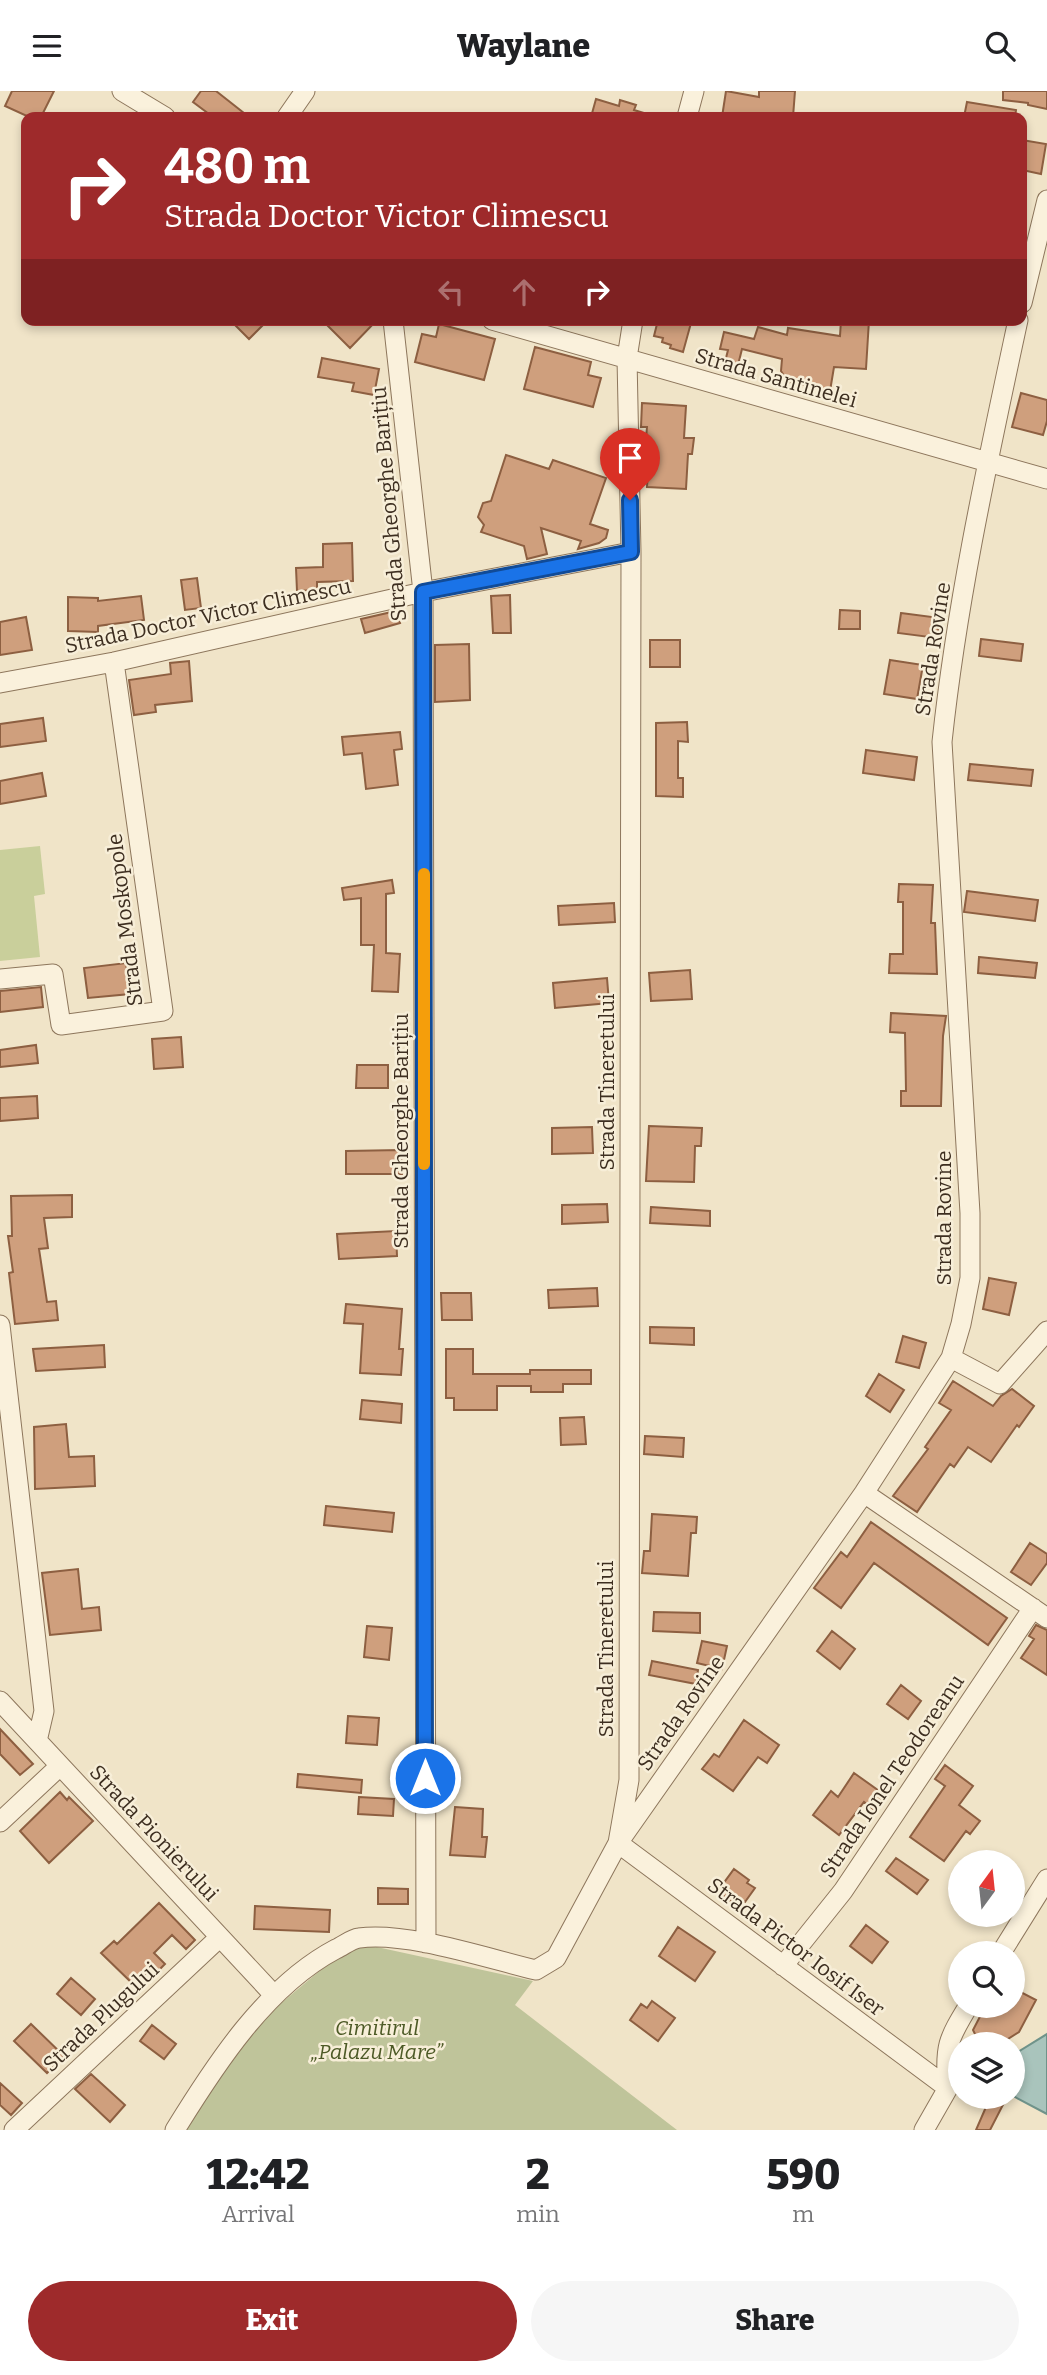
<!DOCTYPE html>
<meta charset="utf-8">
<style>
:root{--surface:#fff;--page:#f6f6f6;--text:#202124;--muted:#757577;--accent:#9e2a2b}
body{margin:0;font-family:Bitter,serif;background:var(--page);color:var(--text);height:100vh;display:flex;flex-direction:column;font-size:26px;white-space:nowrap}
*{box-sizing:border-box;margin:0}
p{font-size:23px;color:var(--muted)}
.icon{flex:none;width:38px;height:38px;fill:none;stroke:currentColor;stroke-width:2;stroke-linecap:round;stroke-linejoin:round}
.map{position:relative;height:2039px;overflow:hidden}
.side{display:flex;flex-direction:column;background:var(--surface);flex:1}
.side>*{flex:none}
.top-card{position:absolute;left:21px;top:21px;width:1006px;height:214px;border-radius:14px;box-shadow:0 4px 10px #0003;background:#9e2a2b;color:#fff;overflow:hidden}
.needle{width:46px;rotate:15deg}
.buttons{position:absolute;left:948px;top:1759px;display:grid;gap:14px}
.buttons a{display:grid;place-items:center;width:77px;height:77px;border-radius:50%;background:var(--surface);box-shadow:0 4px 10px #0003;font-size:35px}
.pin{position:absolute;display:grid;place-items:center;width:60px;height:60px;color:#fff;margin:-72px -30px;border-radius:50% 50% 50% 0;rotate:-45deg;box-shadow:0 0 7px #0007}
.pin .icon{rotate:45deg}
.me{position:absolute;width:77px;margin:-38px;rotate:0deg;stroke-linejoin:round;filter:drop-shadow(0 0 5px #0008)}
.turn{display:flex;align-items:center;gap:24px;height:147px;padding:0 28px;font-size:32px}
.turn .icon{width:91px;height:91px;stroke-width:2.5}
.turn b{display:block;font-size:49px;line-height:60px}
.lanes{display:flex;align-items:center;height:66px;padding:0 28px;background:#0003;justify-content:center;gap:35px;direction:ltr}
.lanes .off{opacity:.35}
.eta{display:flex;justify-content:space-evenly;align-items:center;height:119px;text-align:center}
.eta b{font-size:42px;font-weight:800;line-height:49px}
.button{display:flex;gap:14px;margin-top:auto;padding:14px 28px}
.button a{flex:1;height:80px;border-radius:42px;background:var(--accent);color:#fff;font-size:28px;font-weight:800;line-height:80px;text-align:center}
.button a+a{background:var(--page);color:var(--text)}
header{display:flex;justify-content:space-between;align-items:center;height:91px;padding:0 28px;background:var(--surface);font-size:32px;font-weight:800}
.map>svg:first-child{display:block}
.green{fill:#c9cf9b}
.cemetery{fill:#bfc49a}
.water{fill:#a9c4bc;stroke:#6f938a;stroke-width:2}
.building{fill:#cf9f7d;stroke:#8d5f41;stroke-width:2}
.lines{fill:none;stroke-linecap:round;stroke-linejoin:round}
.minor-casing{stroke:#8d765c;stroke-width:21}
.minor{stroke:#faf1dc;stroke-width:19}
.route-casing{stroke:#114b97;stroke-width:18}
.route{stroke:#1a73e8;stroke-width:12}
.slow{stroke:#f59e0b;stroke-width:12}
.labels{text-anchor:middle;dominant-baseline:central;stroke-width:5;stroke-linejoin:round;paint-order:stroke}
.street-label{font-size:21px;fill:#3d2e20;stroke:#f7eed8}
.park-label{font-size:21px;font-style:italic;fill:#4d5a26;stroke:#f7eed8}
</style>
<header><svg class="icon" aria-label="menu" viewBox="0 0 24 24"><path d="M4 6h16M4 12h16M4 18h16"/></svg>Waylane<svg class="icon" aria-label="search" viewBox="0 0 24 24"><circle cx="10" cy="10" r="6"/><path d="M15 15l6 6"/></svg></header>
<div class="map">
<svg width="1047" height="2039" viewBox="0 0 1047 2039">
<rect width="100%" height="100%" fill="#f0e4c8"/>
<path class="green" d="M40,755l5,48 -11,2 6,61 -40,4v-111z"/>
<path class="cemetery" d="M354,1851l179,39 -18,24 162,125h-498l82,-110z"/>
<path class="water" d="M1047,1943v80l-34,-18v-41z"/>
<path class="building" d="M12,0h42l-13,26h-12l-24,-11z
M201,0h15l33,26h-36l-20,-15z
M726,0l33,6v-6h36l-2,26h-71z
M1003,0h44v18l-19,-4v-2l-25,-3z
M596,8l23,7 1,-6 16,5 -2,5 13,4 -1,3h-55z
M967,11l49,8 -1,7h-51z
M1022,49l24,4 -5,30 -19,-4z
M230,229h38l-19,19z
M322,229h55l-27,28z
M658,229h22l11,3 -8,29 -13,-4 1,-3 -9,-3 1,-4 -9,-2z
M841,229h28l-3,49 -32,-2 -4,24 -12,-2v-2l-30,-5 -7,-11 1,-12 -40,-10 -5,20 -13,-3 4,-16 -8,-1 4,-17 30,7 4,-12 29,8 1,-7 52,8z
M439,233l56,15 -11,41 -69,-18 7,-28 14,3z
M535,256l56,15 -3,13 13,3 -8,29 -69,-18z
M322,267l57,11 -5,26 -22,-4 2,-8 -36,-6z
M1021,302l26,7v21l-4,14 -31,-8z
M642,312l44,3 -2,32h10l-2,16h-4l-2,35 -39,-2 2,-37h-4l2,-23h-6z
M506,364l43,14 4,-9 53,18 -16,46 18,6 -2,8 -7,5 -21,6 3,-8 -40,-13 6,26 -20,5 -3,-13 -43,-14 3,-7 -6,-8 5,-14 8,-2z
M352,452l1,38 -36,1v8l-20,1 -1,-23 27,-1v-23z
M197,487l4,30 -16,2 -4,-30z
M510,504l1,38h-18l-2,-37z
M141,505l3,24 -46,6v6l-30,-1v-34l30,1v3z
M840,519l20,1v18h-21z
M396,520l4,12 -35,10 -4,-14z
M901,522l39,5 -3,20 -39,-5z
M26,526l6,33 -32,5v-33z
M981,548l42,5 -2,17 -42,-5z
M650,549h30v27h-30z
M469,553l1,56 -35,2v-57z
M890,569l33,5 -6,34 -33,-5z
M189,570l3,40 -37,4 1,7 -22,3 -5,-35 42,-6 -1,-11z
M43,627l3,23 -46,6v-23z
M687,631l1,20 -10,-1v37h5v19l-27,-1v-73z
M400,641l2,17 -8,1 4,35 -32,4 -4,-36 -18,2 -2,-18z
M866,659l51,7 -3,23 -51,-7z
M970,673l63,6 -2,16 -63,-6z
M42,682l4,23 -46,8v-23z
M392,789l2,13 -8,1v59l14,1 -2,38 -26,-1 2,-46h-13v-47l-17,2 -2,-12z
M899,793l34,1 -2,38h4l2,51 -48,-1 1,-19h13v-52h-5z
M967,800l71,9 -3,21 -71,-9z
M614,812l1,19 -56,3 -1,-19z
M979,866l58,6 -2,15 -57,-5z
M126,872l4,31 -42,4 -4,-30z
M690,879l2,29 -41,2 -2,-28z
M607,887l2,25 -54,5 -2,-25z
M41,896l2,20 -43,5v-21z
M891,922l55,3 -3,20 -2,70h-40v-15h5l-1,-58 -15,-1z
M181,946l2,30 -29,2 -2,-30z
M36,954l2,18 -38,4v-17z
M357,974h31v23h-32z
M37,1005l1,22 -38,3v-23z
M649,1035l53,2 -1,18h-6l-1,36 -48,-1z
M592,1036l1,26 -41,1v-26z
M401,1059l1,24h-56v-23z
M72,1104v22l-28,1 4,30 -9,1 8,53 9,-1 2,19 -43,4 -6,-51 4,-1 -5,-36h4l-1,-40z
M607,1113l1,18 -46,2v-19z
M651,1116l59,4v15l-60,-3z
M396,1140l1,25 -58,3 -2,-25z
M989,1187l27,5 -7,32 -26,-6z
M597,1197l1,18 -49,2 -1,-18z
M441,1202h30l1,27h-30z
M346,1213l56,5 -3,40h4l-2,26 -41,-2 3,-49 -19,-1z
M650,1236l44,1v17l-44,-2z
M903,1245l23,7 -7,25 -23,-6z
M104,1254l1,22 -69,4 -3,-22z
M446,1258h27v25h57v-4h61v14h-28v8h-32v-6h-34v24h-43v-12h-8z
M879,1283l25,16 -14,22 -24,-16z
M953,1290l40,25 8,-10 11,-7 22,17 -15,21 -2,-2 -26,37 -23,-15 -14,20 -4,-3 -33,48 -24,-16 35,-47 -3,-2 26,-37 -12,-7z
M362,1309l40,4 -1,19 -41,-4z
M584,1326l2,27 -25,1 -1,-27z
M66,1333l3,33 25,-1 1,30 -60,3 -1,-62z
M645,1345l39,2 -1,19 -39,-3z
M326,1415l68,7 -2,19 -68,-7z
M652,1423l45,3 -1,16h-5l-3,43 -46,-3 2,-22h6z
M871,1431l136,96 -19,27 -114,-82 -33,45 -27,-20 27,-36 6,5z
M1030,1452l17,11v9l-16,22 -20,-13z
M78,1478l4,40 17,-2 2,23 -51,5 -8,-62z
M654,1521l46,1v20l-47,-2z
M1036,1534l11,5v45l-26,-17 13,-19 -5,-3z
M367,1535l25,2 -3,32 -25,-3z
M832,1540l23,18 -15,20 -23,-18z
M702,1550l25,5 -5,23 -25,-6z
M652,1570l46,9 -2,14 -47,-9z
M901,1594l20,16 -13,18 -21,-15z
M348,1625l31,2 -2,27 -31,-2z
M744,1629l35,25 -12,18 -9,-6 -25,34 -31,-22 12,-15 5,3z
M0,1638l33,35 -13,11 -20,-21z
M945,1674l28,21 -14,19 21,16 -10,13 -4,-3 -22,30 -34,-24 35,-51 -10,-7z
M854,1682l28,20 -3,4 5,3 -8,11 -12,-9 -25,33 -26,-20 18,-24 7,6z
M298,1683l64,6 -1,13 -64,-6z
M60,1701l7,8 2,-3 24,24 -44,42 -29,-32z
M359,1706l35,2 -1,17 -35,-2z
M455,1716l28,2 -1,28h5l-2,20 -35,-2z
M896,1767l32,22 -11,14 -31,-23z
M734,1778l15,11 -2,3 8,5 -10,14 -5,-3 -4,6 -15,-11 6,-8 -4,-2z
M378,1797l30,1v15h-30z
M159,1812l36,37 -9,9 -14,-14 -18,18 11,11 -12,12 -5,-5 -14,14 -33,-32 13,-12 3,3z
M255,1815l75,4 -1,22 -75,-3z
M866,1834l22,17 -16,21 -22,-17z
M678,1836l37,25 -20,29 -36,-25z
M71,1887l24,21 -14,16 -24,-21z
M1013,1897l23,12 -17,32 -19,12h-27l3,-8 -3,-6 13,-25h27z
M652,1910l23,17 -17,23 -28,-21 11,-16 6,4z
M31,1933l33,32 -17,17 -33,-32z
M152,1934l24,19 -12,15 -24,-18z
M91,1983l34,31 -15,17 -35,-33z
M0,1992l22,20 -11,12 -11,-10z
M987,2006h20l-17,33h-14l10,-23 -3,-1z"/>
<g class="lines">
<defs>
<path id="minor" d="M122,0l43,26
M287,26l18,-26
M687,26l7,-26
M1022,212l25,-103
M393,229l30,272 3,1351
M492,229l555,159
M633,229l-6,38 4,194 -2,1228 -11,63 330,245
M0,592l114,-21 309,-70 208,-40
M0,888l53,-5 8,51 102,-14 -49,-349
M0,1234l44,386 -7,30
M951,1267l49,26 47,-53
M864,1402l183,125
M0,1610l274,294
M0,1731l60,-56
M1001,1862l46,-74
M783,1875l60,-75 190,-283
M948,1997c-4,-41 0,-49 21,-83
M14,2039l206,-193
M175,2039c40,-65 91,-144 161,-181 7,-3 15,-10 23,-11 47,-7 130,21 177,32l20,-12 62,-115 246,-350 87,-135 10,-34 9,-46v-65l-28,-471c15,-142 46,-282 76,-422
M924,2039l24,-42"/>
</defs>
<use href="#minor" class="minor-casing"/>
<use href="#minor" class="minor"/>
</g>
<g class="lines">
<defs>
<path id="route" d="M425,1687l-2,-1186 208,-40 -1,-52"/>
</defs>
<use href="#route" class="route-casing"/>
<use href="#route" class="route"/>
<path class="slow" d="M424,783v290"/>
</g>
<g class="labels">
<g class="street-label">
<text transform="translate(776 287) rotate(16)">Strada Santinelei</text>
<text transform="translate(389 413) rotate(-95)">Strada Gheorghe Barițiu</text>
<text transform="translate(208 525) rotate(-12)">Strada Doctor Victor Climescu</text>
<text transform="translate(933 558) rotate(-81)">Strada Rovine</text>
<text transform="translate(125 829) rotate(-97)">Strada Moskopole</text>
<text transform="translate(607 991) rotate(-90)">Strada Tineretului</text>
<text transform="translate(401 1040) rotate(-90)">Strada Gheorghe Barițiu</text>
<text transform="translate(944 1127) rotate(-90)">Strada Rovine</text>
<text transform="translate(606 1558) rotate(-90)">Strada Tineretului</text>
<text transform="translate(681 1622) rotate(-55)">Strada Rovine</text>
<text transform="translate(892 1685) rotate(-56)">Strada Ionel Teodoreanu</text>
<text transform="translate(154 1742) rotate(47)">Strada Pionierului</text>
<text transform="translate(796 1856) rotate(37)">Strada Pictor Iosif Iser</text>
<text transform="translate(101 1926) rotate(-43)">Strada Plugului</text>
</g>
<g class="park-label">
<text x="377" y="1937">Cimitirul<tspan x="377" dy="24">„Palazu Mare”</tspan></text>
</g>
</g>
</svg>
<div class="buttons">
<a><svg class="needle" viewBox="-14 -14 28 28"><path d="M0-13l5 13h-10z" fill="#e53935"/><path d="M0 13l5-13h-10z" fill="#757577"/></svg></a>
<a><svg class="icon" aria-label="search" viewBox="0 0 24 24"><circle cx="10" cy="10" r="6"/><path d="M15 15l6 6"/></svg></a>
<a><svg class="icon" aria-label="layers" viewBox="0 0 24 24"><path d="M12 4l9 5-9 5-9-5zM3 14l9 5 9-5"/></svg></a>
</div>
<div class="pin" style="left:630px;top:409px;background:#d93025"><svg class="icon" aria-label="arrive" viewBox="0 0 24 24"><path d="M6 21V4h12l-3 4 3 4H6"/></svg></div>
<svg class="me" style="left:425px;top:1687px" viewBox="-20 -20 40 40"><circle r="17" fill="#1a73e8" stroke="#fff" stroke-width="3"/><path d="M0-11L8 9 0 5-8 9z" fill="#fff"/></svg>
<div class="top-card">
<div class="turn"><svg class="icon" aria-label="right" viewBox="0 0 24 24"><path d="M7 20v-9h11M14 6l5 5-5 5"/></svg><div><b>480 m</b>Strada Doctor Victor Climescu</div></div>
<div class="lanes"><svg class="icon off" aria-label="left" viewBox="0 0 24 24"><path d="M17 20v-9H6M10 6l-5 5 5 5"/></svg><svg class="icon off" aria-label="ahead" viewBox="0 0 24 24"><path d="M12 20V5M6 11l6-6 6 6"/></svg><svg class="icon" aria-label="right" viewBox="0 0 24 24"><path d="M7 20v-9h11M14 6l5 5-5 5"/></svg></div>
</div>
</div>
<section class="side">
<div class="eta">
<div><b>12:42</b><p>Arrival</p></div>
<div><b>2</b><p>min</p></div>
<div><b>590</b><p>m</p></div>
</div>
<div class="button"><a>Exit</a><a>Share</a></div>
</section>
